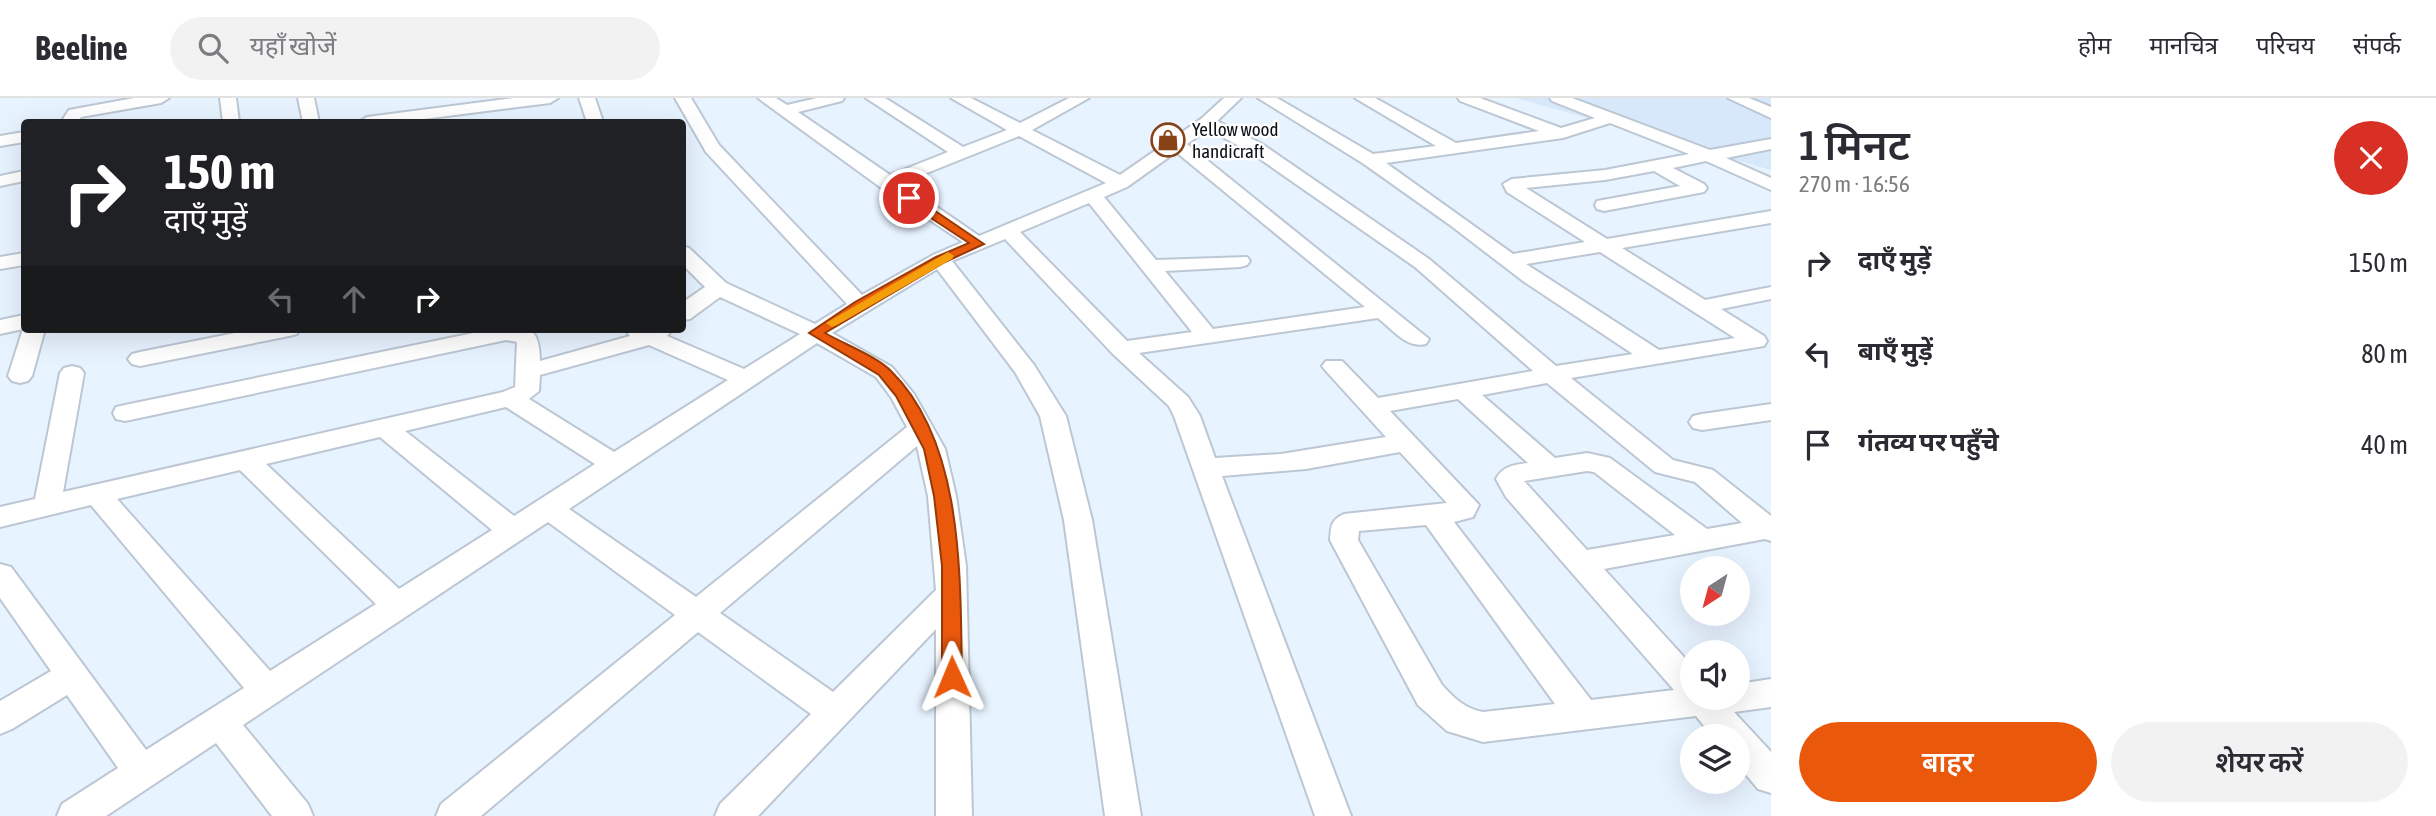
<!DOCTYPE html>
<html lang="hi">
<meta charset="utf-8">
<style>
:root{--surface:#fff;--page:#f2f2f3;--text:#2b2b33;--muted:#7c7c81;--line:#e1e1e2;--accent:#ea580c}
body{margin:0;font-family:"Asap Condensed","Noto Sans Devanagari",sans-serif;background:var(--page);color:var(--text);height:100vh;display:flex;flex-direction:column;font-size:26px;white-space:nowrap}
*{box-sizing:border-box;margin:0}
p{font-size:23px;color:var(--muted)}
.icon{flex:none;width:38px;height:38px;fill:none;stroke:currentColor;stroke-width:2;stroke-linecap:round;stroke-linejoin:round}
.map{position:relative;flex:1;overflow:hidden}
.details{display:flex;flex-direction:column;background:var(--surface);width:665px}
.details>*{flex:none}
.guide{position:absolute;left:21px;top:21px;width:665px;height:214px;border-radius:7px;box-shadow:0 7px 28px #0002;background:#202124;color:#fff;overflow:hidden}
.needle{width:46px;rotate:216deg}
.fabs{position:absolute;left:1680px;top:458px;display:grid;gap:14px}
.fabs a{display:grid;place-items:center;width:70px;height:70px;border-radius:50%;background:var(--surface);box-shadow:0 7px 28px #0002;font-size:35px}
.pin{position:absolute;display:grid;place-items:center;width:60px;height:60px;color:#fff;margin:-30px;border:4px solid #fff;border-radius:50%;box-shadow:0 2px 7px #0007}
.me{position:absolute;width:77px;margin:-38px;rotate:359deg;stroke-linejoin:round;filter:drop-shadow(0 0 5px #0008)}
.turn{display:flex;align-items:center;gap:24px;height:147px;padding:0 28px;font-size:32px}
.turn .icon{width:91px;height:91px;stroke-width:2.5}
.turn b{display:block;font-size:49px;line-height:60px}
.lanes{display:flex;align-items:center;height:66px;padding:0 28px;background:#0003;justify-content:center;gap:35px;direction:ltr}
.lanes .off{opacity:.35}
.round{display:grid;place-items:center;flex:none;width:74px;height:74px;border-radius:37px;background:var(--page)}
.summary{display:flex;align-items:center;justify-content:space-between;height:119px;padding:0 28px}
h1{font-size:42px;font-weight:600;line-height:52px}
.cta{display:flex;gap:14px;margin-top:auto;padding:14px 28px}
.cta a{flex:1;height:80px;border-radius:42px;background:var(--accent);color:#fff;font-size:28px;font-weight:600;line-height:80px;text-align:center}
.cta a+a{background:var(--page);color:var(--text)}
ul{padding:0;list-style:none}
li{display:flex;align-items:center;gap:21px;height:91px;padding:0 28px}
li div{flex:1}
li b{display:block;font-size:26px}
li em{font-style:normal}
header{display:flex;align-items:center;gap:42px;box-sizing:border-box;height:98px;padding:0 35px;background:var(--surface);border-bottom:2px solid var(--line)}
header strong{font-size:33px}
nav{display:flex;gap:38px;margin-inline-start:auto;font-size:24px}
.search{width:490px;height:63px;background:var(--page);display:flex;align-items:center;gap:18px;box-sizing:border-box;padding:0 24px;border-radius:38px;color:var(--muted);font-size:26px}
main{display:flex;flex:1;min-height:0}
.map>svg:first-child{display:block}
.built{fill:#d6e8f9}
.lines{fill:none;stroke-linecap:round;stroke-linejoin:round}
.minor-casing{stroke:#bcc7d3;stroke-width:4}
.minor{fill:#fff;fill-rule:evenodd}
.route{fill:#ea580c;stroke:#983908;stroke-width:2}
.slow{fill:#f59e0b}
.labels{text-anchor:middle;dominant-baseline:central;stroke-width:5;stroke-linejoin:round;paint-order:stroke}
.far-poi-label{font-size:19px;fill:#0d1115;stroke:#fefefe;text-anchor:start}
</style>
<header>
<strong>Beeline</strong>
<div class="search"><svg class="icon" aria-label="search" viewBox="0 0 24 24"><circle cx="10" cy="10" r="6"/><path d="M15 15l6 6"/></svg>यहाँ खोजें</div>
<nav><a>होम</a><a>मानचित्र</a><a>परिचय</a><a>संपर्क</a></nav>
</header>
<main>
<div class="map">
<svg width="1771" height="718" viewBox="0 0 1771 718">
<rect width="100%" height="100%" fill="#e7f3ff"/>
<path class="built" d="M1516,0h255v72z"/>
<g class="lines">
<defs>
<path id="minor" d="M134,0h35l-8,5 -80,14 -4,5h-16l8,-12z
M220,0h16l3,24h-16z
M298,0h16l5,24h-16z
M514,0h44l-8,5 -150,19h-41l8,-5z
M579,0h16l8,24h-16z
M675,0h16l28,47 143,150 71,-40 30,-13 -83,-55 -122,-89h18l11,7 30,-7h27l-2,3 -44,11 92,63 58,-23 -82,-54h19l78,49 44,-17 -56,-32h20l49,25 49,-25h20l-57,32 88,45 81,-56 23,-21h17l-24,23 45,23 167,115 127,107 77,-12 -110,-73 -73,-56 -86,-61 -106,-66h19l96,56 63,-8 -81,-48h20l81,45 83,-12 -79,-30 -2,-3h22l81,30 34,-10 -43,-17 -2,-3h22l138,52 61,-11v10l-45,9 45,20v12l-65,-29 -33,7 31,16 3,4 -3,4 -100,19 -7,-2 -2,-4 2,-4 83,-15 -26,-15 -49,9 -79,8 81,51 164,-28v12l-149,25 83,52 66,-13v12l-50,10 43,27 3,5 -3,5 -193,32 102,82 40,10 58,46v25l-6,-2 -161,30 88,97v32h46v-14l33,-5v28l-37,5 37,40v41l-13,-4 -20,-24v-28h-25l-17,-21 -213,26 -36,-11 -29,-26 -88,-165c1,-14 1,-20 14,-26l103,-11 -47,-51 -94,17 -84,7 129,340h-36l-141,-400 -5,-10 -56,-52 -108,-115 -53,22 82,104 32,51 26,104 49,296h-36l-41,-296 -24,-104 -25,-44 -78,-103 -105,64 60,34 22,27 31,55 11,47 10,70 6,250h-36v-187l-178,187h-43l5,-12 91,-90 -113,-82 -217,184h-45l5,-12 234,-189 -127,-93 -305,203 65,79 5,12h-41l-56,-73 -110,73h-49l5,-12 56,-36 -51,-73 -55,34 -12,5v-33l51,-30 -51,-73v-34l11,3 135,183 98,-62 -153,-183 -91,22v-20l35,-8 25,-126 4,-5 8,-2 8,2 4,5 -21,119 440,-100 12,-5 2,-45 -11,-2 -381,81 -9,-2 -3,-6 3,-6 9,-2 368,-76c33,0 46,-8 47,32l90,-25 -3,-4 2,-3h44l-6,7 77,33 56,-35 -80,-37 -30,22 -8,1v-17l23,-16 -23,-23v-18l7,2 37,35 89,41 32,-20 -141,-152zM1610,25l79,31 -84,16 -93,9 -9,5 4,8 78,50 -72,12 -127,-91 177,-25zM1208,31l42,23 165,115 118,104 -155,27 -36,-37h-16l-4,5 4,5 60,66 -105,17 -66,4 -15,-42 -12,-19 -49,-44 239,-35c14,11 29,31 48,26l3,-5 -242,-195zM1019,38l87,47 -127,53 -77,-53zM1176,54l189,155 -152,22 -48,-58 75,-4 7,-2 3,-4 -3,-4 -91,3 -52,-63 23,-10zM1089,105l103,129 -65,9 -107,-109zM1600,154l135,86 -76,12 -133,-86zM817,245l59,34 15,20 16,30 -211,170 -127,-88zM649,247l79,35 -114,72 -85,-53 10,-8 1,-16zM1547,285l108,89 40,10 47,41 -35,6 -97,-71 -23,-5 -32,5 -73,-63zM1458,301l70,64c-15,2 -25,3 -32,16l10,18 168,193 -83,10 -137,-178 19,-5 6,-12 -89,-94zM506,309l89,57 -81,52 -109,-85zM380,339l112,93 -93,59 -133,-125zM917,348l11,50 8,94 -103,102 -113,-79zM240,372l136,134 -106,67 -153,-172zM1587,373l7,1 81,63 -88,15 -63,-69zM1426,427l129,179 -72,8c-18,-3 -29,-14 -41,-27l-84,-145 1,-9z
M1728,0h21l22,9v11z
M24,34v10l-24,4v-10z
M24,73v10l-24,5v-10z
M24,155v12l-24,4v-12z
M24,217v14h21l-13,47 -4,5 -8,2 -8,-2 -4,-5 15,-47 -23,5v-14z
M255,231h45l-3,5 -8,2 -149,30 -8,-2 -4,-5 4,-5 8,-2z
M1771,306v16l-69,10 -9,-2 -4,-6 4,-6 9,-2z"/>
</defs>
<use href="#minor" class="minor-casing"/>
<use href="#minor" class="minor"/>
</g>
<path class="route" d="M905,98h8l71,48 -39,18 -120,71c19,11 51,23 66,38 74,73 69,209 71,306l-3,6 -7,2 -7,-2 -3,-6v-111l-8,-70 -10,-47 -28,-53 -17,-21 -70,-42 46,-31 81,-45 33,-14 -64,-42z"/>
<path class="slow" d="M948,154l6,4 -2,3 -115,66 -5,2 -6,-4z"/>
<defs>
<symbol id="shop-ring" viewBox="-11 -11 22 22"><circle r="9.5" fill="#fefefe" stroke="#874218" stroke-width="1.5"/><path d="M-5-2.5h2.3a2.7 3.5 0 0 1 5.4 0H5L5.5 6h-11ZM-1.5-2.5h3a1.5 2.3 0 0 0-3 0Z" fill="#874218"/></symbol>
</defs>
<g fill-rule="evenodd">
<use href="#shop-ring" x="1149" y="23" width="38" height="38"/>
</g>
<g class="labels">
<g class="far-poi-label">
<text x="1192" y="31">Yellow wood<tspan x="1192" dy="22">handicraft</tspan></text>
</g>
</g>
</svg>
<div class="fabs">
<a><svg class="needle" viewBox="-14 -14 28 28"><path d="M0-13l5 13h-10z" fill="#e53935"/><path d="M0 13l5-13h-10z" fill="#7c7c81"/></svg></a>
<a><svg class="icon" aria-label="sound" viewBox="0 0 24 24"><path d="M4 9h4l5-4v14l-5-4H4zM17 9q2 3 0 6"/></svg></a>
<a><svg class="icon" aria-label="layers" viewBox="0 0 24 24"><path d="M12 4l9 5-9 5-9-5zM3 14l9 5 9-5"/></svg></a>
</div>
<div class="pin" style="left:909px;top:100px;background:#d93025"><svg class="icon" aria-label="arrive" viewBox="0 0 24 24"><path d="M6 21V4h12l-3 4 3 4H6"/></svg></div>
<svg class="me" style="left:952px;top:579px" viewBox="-20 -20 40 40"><path d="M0-17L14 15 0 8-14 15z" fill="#ea580c" stroke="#fff" stroke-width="4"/></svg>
<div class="guide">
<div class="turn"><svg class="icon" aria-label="right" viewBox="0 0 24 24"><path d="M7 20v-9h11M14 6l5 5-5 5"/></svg><div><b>150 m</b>दाएँ मुड़ें</div></div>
<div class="lanes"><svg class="icon off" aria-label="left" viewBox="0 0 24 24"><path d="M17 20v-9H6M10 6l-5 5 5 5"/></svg><svg class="icon off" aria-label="ahead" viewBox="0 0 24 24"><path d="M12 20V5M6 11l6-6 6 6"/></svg><svg class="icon" aria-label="right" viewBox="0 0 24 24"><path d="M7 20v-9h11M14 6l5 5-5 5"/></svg></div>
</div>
</div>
<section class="details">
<div class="summary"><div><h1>1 मिनट</h1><p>270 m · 16:56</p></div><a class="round" style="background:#d93025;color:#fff"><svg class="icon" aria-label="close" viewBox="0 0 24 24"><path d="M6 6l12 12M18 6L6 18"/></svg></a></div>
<ul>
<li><svg class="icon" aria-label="right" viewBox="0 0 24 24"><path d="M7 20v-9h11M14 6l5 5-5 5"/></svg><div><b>दाएँ मुड़ें</b></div><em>150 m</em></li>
<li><svg class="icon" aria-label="left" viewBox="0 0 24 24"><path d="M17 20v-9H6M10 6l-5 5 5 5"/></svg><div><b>बाएँ मुड़ें</b></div><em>80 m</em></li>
<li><svg class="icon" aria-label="arrive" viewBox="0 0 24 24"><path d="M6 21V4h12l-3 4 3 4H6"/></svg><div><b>गंतव्य पर पहुँचे</b></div><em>40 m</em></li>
</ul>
<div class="cta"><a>बाहर</a><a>शेयर करें</a></div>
</section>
</main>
